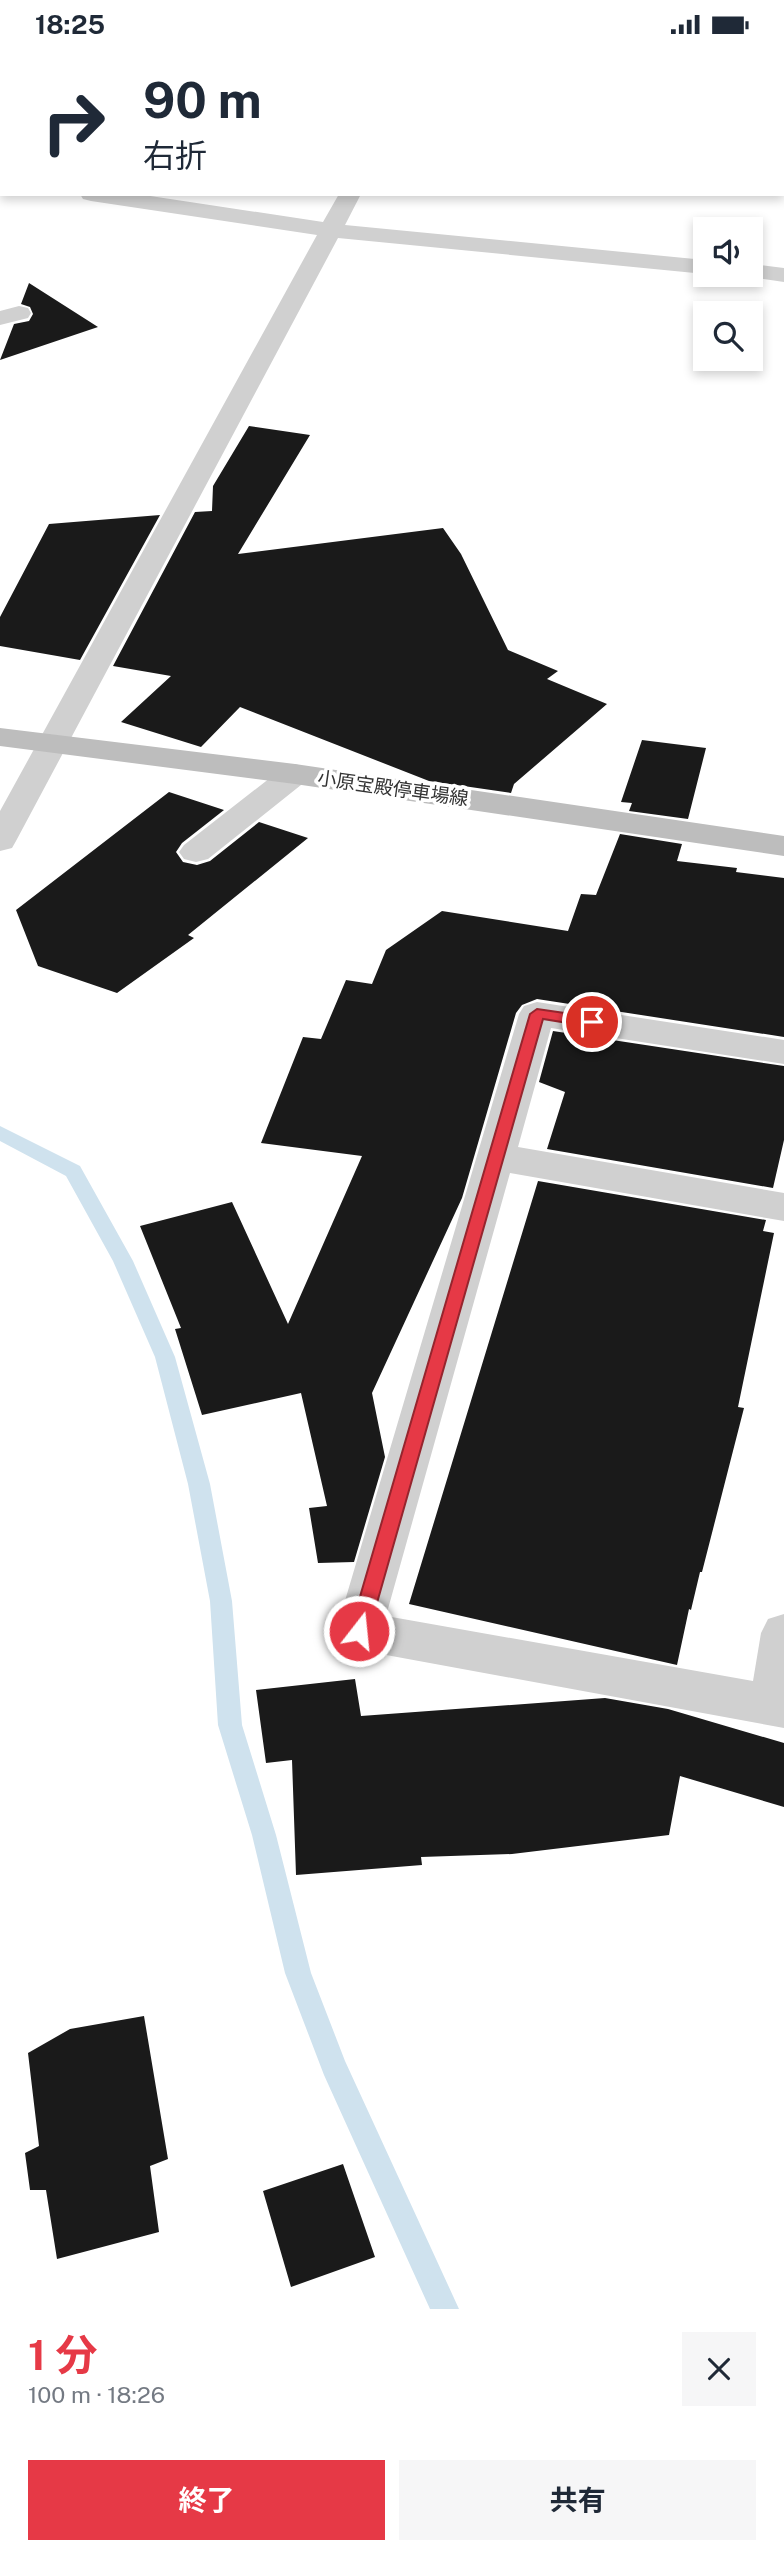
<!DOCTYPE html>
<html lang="ja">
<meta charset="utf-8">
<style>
:root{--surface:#fff;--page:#f6f6f7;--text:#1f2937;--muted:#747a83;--accent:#e63946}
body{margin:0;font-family:"Public Sans","Noto Sans JP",sans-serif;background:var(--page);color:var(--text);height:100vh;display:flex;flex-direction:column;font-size:26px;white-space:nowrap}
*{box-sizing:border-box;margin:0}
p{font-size:23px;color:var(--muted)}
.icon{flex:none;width:38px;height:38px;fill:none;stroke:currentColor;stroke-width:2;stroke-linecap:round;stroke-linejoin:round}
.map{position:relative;height:2260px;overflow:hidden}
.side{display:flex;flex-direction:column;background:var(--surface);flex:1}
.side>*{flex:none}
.banner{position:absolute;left:0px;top:0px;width:784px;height:147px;box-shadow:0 4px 10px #0003;background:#fff;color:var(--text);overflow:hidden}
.tools{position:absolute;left:693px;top:168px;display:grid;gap:14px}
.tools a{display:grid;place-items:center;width:70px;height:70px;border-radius:0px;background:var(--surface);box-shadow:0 4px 10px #0003;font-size:35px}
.pin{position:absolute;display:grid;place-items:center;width:60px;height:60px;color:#fff;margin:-30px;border:4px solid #fff;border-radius:50%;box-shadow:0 2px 7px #0007}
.me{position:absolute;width:77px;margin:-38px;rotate:16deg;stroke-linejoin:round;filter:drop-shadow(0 0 5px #0008)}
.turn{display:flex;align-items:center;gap:24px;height:147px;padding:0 28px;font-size:32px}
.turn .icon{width:91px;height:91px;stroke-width:2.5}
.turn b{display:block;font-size:49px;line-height:60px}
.round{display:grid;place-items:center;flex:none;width:74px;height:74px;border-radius:0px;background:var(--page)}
.head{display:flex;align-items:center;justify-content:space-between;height:119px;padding:0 28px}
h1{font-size:42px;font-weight:700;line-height:52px;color:var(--accent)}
.button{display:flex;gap:14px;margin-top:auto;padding:14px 28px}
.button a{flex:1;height:80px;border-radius:0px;background:var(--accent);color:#fff;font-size:28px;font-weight:700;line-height:80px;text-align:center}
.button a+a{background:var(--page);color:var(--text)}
.status{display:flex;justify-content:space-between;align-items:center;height:49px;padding:0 35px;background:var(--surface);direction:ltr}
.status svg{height:19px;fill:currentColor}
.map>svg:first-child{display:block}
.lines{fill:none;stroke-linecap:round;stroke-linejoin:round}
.stream{fill:#cfe2ee;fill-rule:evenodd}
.building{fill:#1a1a1a}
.street{fill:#d0d0d0;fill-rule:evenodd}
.secondary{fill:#bdbdbd;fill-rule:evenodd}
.route{fill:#e63946;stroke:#96252e;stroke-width:2}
.labels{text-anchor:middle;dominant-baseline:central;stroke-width:7;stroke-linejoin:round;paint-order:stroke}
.street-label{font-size:19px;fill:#333;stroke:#fff}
</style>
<div class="status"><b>18:25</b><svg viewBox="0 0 49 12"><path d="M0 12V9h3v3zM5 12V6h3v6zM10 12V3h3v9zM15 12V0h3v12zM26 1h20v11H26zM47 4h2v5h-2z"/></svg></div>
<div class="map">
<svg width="784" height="2260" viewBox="0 0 784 2260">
<rect width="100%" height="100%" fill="#fff"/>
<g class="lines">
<path class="stream" d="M0,1077l80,40 53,95 42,96 35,127 22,117 10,124 34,110 35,138 34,88 114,248h-29l-106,-234 -39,-102 -33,-138 -34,-110 -8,-124 -22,-117 -33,-127 -42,-96 -47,-85 -66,-35z"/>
</g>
<path class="building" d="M29,234l69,44 -98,33 14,-36 15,-3 4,-7 -3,-7 -9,-3z
M249,377l61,9 -72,119 205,-26 18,26 47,96 50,21 -11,8 60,25 -93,80 -3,9 -82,-12 -189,-74 -39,40 -80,-25 50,-46 -58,-10 82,-154 17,-1 1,-25z
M160,466l-80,145 -80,-14v-29l49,-93z
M642,691l64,8 -18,71 -59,-8 3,-8 -11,-1z
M169,743l55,18 -42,33 -6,9 7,10 14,3 13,-4 49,-39 49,16 -120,97 6,3 -77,55 -79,-27 -22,-56z
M620,785l62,10 -5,17 60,7 -1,4 48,6v159l-247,-38 -15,6 -6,8 -54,185 -90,195 13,64 -31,105 -36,1 -9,-55 18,-2 -26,-113 -99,22 -27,-86 6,-1 -41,-102 92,-24 56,122 74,-168 -101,-13 42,-106 18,2 25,-59 26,4 14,-34 56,-39 126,20 13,-37 15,1z
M553,982l231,35v74l-11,48 -226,-39 18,-57 -26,-10z
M538,1132l228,39 -3,11 11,2 -36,174 6,1 -42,164h-2l-9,38 -2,-1 -12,56 -268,-61z
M355,1630l6,37 244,-18 63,11 116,34v64l-104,-31 -11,59 -157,19 -91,3 1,8 -126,10 -4,-115 -26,3 -10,-73z
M144,1967l24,143 -18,7 9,66 -102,27 -11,-69h-16l-5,-37 14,-7 -11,-93 42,-24z
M343,2115l32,93 -84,30 -28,-96z"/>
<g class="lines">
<path class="street" d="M172,0h24l-25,2z
M418,0h20l-21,2z
M0,32h2v12h-2z
M2,126v15l-2,1v-15z
M80,145h57l186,28 16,-28h22l-16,31 360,35v14l-367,-36 -322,603 -4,7 -12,3v-40l317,-576 -226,-34 -8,-2z
M751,215l33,4v14l-41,-6 8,-1z
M19,257l9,2 3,5 -3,5 -28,7v-14z
M295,715l11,3 5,7 -5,7 -98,78 -12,3 -12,-3 -5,-7 5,-7 100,-78z
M537,953l247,38v24l-233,-36 -33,119 266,46v28l-274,-48 -124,443 367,65 8,-48 7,-14 16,-5v114l-425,-78 -16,-5 -7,-14 183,-617 5,-8z"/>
<path class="secondary" d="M0,679l295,36 489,72v20l-489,-72 -295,-38z"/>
</g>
<path class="route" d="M537,960l55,8 7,5 -7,5 -49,-8 -174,612 -3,6 -7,2 -6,-2 -3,-6 180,-617z"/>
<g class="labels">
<g class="street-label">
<text transform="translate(393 739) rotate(8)">小原宝殿停車場線</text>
</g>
</g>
</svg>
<div class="tools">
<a><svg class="icon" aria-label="sound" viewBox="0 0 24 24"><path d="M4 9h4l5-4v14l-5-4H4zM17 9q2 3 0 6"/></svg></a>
<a><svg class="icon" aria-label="search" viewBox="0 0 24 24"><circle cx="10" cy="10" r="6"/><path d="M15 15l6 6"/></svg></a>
</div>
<div class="pin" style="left:592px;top:973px;background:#d93025"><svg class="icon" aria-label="arrive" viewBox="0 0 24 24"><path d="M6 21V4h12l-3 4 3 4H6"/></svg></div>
<svg class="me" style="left:359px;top:1582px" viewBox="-20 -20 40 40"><circle r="17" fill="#e63946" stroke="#fff" stroke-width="3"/><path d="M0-11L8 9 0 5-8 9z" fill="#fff"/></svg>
<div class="banner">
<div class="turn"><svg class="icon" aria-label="right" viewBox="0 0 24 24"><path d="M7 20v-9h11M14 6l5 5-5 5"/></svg><div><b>90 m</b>右折</div></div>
</div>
</div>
<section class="side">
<div class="head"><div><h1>1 分</h1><p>100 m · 18:26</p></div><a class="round"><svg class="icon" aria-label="close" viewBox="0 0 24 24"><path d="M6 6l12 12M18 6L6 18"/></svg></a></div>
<div class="button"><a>終了</a><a>共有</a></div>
</section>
